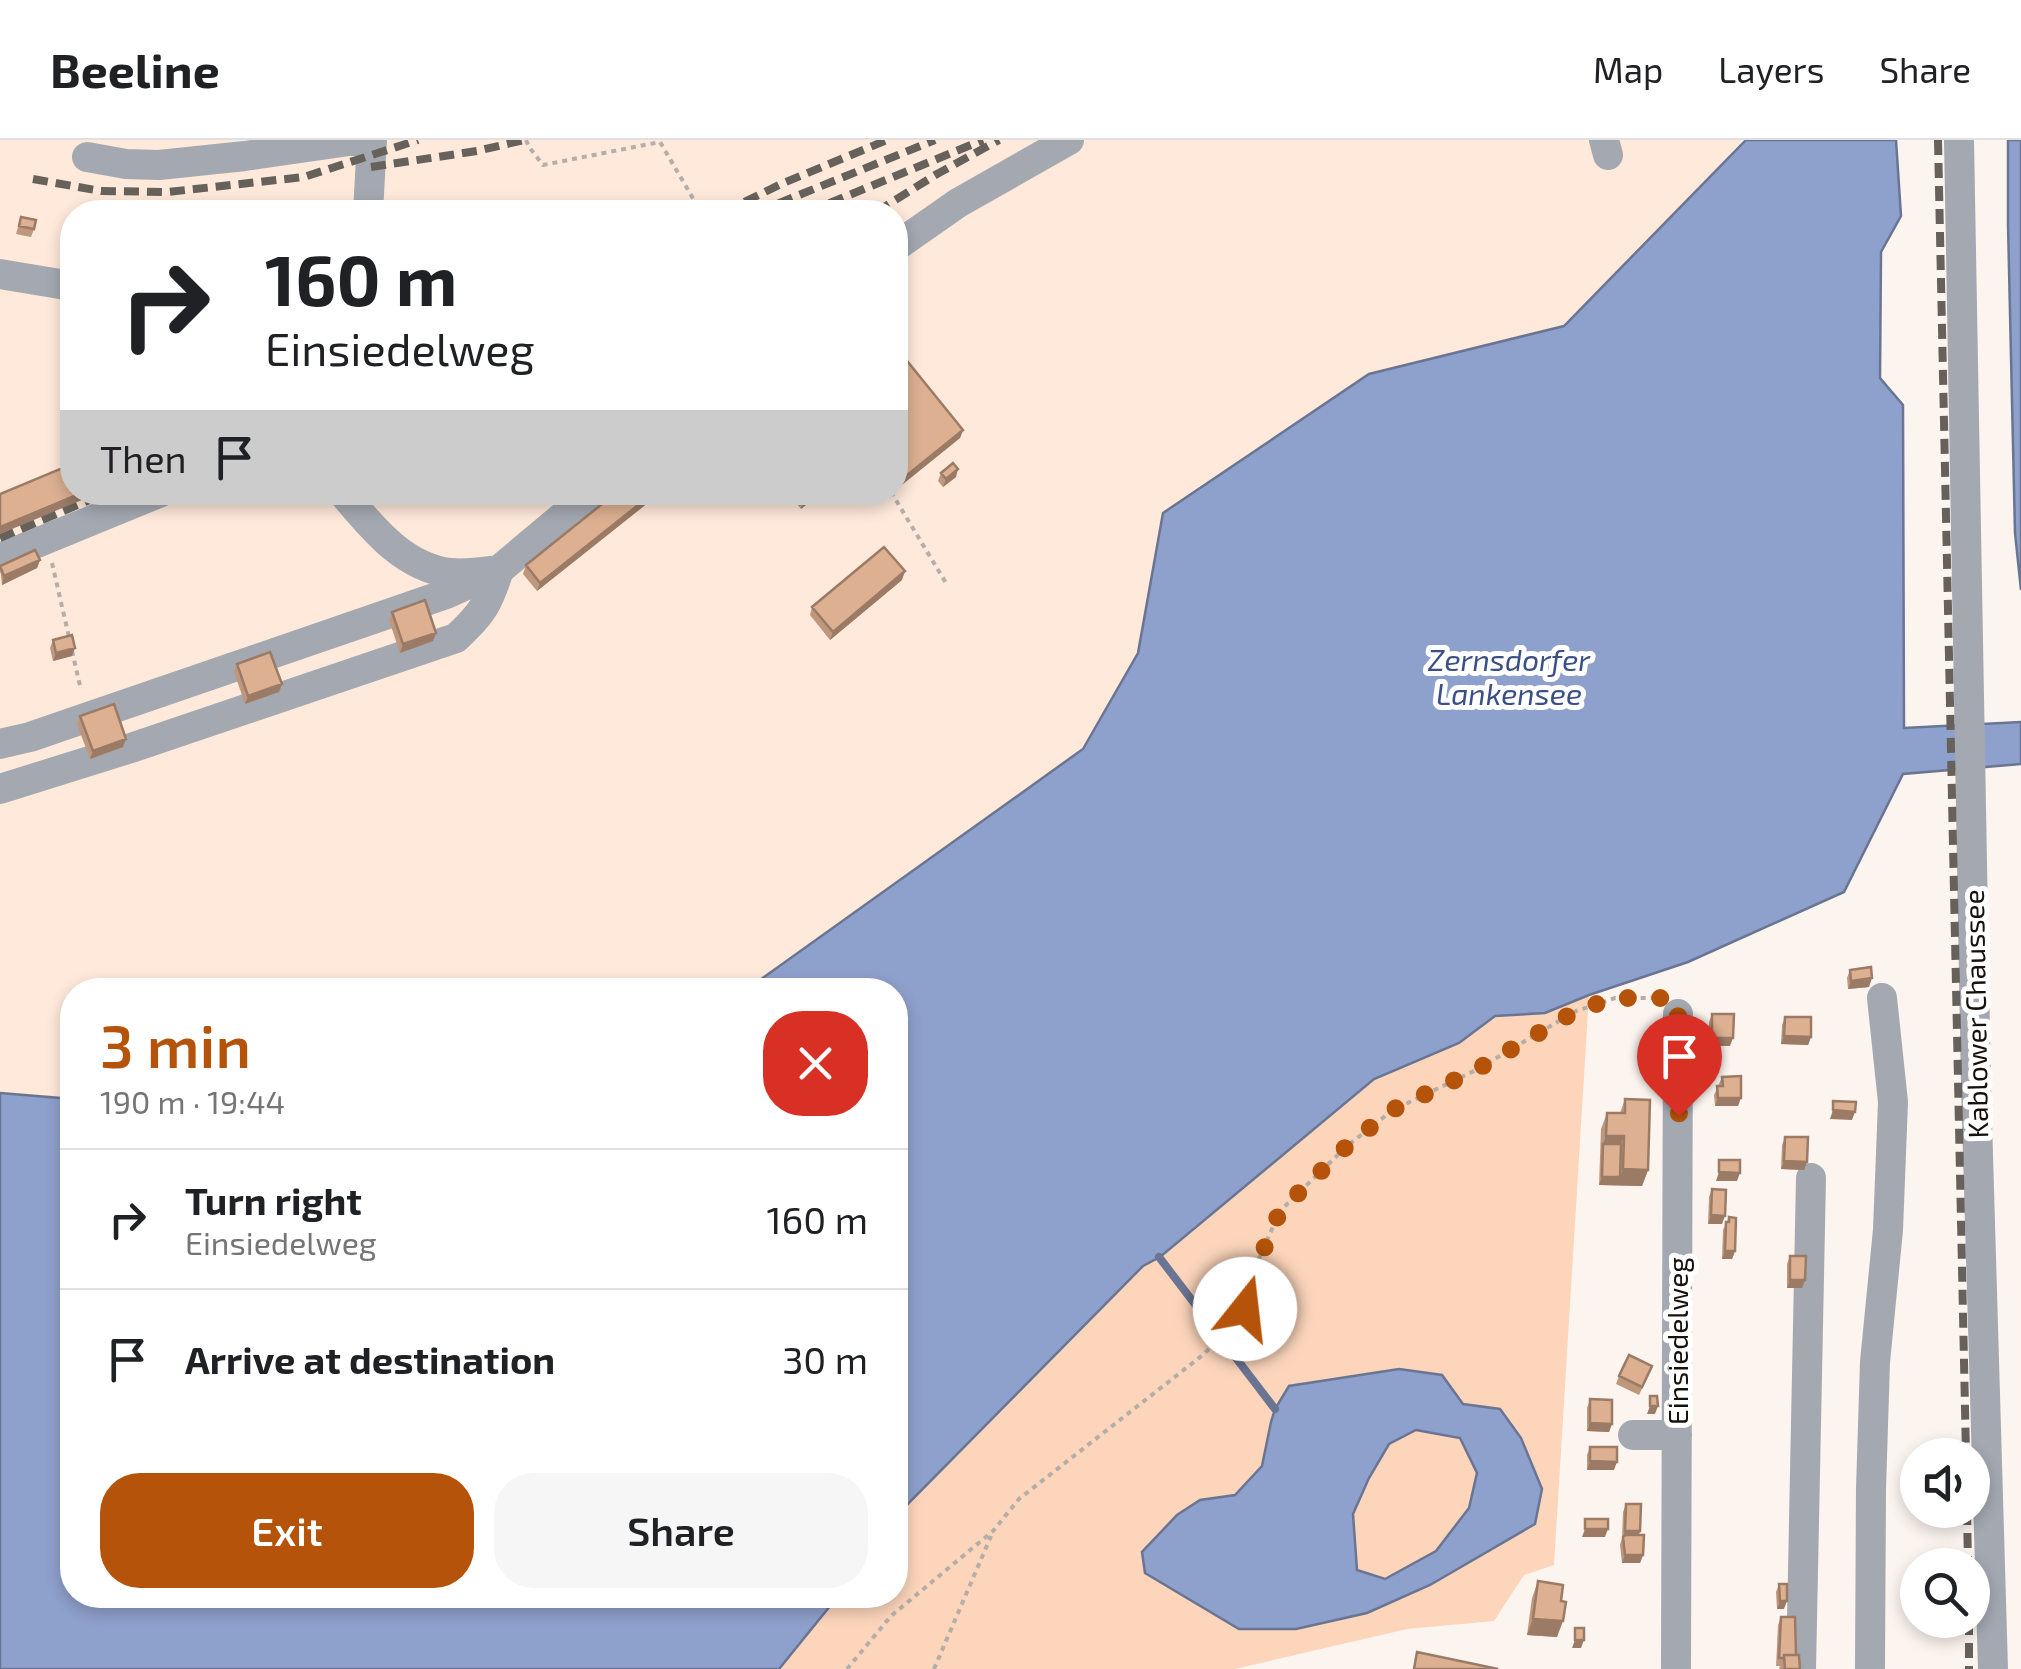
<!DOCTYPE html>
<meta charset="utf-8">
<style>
:root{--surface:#fff;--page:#f6f6f6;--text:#202124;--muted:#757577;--line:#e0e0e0;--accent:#b45309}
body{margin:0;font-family:"Exo 2",sans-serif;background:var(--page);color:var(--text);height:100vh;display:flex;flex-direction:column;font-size:38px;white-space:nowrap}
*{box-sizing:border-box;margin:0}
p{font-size:32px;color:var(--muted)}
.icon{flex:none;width:55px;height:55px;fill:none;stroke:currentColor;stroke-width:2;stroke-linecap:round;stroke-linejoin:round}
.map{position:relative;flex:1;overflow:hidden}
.sheet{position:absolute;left:60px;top:838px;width:848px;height:630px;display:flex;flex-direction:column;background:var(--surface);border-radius:40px;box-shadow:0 5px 15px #0003}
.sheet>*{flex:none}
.hud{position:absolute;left:60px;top:60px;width:848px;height:305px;border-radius:40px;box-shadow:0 5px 15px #0003;background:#fff;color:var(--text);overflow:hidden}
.buttons{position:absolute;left:1900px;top:1298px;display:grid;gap:20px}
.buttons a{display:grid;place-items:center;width:90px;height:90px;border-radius:50%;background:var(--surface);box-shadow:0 5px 15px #0003;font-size:50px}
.pin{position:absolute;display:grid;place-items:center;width:85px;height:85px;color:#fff;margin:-102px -42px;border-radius:50% 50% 50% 0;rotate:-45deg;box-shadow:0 0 10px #0007}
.pin .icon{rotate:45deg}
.me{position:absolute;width:110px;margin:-55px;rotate:16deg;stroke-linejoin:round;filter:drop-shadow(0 0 8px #0008)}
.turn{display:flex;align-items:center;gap:35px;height:210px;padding:0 40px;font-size:45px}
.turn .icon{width:130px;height:130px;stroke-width:2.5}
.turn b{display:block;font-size:70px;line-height:85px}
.then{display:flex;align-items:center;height:95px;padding:0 40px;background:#0003;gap:20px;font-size:38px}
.round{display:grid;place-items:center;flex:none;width:105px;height:105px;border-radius:40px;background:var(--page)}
.headline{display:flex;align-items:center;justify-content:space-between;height:170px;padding:0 40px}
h1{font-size:60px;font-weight:600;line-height:75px;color:var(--accent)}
.primary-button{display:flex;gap:20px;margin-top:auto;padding:20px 40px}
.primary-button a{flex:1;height:115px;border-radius:40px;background:var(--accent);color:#fff;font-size:40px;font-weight:600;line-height:115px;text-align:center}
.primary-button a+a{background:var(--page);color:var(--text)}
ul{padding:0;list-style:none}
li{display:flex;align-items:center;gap:30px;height:140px;padding:0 40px;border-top:2px solid var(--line)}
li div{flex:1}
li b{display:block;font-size:38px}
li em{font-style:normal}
header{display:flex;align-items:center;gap:60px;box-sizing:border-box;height:140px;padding:0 50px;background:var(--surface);border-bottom:2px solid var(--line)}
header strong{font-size:48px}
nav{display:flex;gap:55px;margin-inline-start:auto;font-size:35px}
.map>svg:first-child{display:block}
.built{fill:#fee9da;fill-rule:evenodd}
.green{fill:#fcd5bb;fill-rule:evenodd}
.water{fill:#8ea0cc;stroke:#6a7593;stroke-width:2.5;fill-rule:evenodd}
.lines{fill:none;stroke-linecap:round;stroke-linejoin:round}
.stream{stroke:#6a7593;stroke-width:8}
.path{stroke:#b4ada8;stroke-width:4;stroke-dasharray:5 5;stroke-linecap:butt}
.minor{stroke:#a4a8b0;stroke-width:30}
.rail{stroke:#67615c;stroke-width:8;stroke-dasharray:15 8;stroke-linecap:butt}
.wall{fill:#be977d}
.shaded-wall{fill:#9b7b66}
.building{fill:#ddb091;stroke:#9b7b66;stroke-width:2.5}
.route{stroke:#b45309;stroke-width:18;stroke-dasharray:0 32.4}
.labels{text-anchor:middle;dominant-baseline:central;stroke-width:10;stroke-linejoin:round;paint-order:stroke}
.street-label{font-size:28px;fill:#17110d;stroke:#fff}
.water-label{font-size:30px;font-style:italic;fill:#3a4f88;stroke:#fff}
</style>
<header>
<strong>Beeline</strong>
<nav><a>Map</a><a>Layers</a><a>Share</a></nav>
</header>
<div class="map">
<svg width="2021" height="1529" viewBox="0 0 2021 1529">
<rect width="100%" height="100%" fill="#fcf4ef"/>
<path class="built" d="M0,0h1741l-1,6 -176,181 -195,47 -206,139 -25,140 -55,96 -332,238 -5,3h-674v109l-72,-6zM72,72h823v280h-823z"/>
<path class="green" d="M1589,855l-35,570 -30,10 -30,46 -87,8 -172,40h-459l57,-74h62v-78l248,-251 231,-187 85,-36 36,-27 50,-3zM1399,1229l64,35 72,120 -105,61 -288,-33 58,-52 35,-5 27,-29 9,-44 4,-13 14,-23z
M1416,1289l43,9 18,35 -8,35 -33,43 -51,28 -28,-9 -4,-56 16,-36 20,-34z"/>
<path class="water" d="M1746,0h150l5,76 -20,36 -1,126 23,27 1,323 117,-6v42l-118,10 -59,118 -156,70 -99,33 -44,18 -50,3 -36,27 -85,36 -214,178 -17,9 -248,251v-527h-149l337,-241 55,-96 25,-140 206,-139 195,-48z
M2008,0h13v450l-6,-57 -7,-309z
M0,953l72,6v496h767l-60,74h-779z
M1399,1229l43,6 21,29 37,5 21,29 21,51 -7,35 -105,61 -63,28 -71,16h-57l-94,-56 -3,-21 35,-37 23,-15 35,-5 27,-29 9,-44 4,-13 14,-23zM1416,1290l44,8 17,35 -8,35 -33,43 -51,28 -28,-9 -4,-56 16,-36 20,-34z"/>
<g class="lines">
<path class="stream" d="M1159,1117l116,152"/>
<path class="path" d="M526,0l3,7 14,18 117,-23 41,70
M891,352l55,91
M52,423l17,74
M72,511l9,39
M847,1529l44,-53 102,-85 26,-32 185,-145 41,-45 12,-46 23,-52 67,-65 46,-36 83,-40 100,-59 39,-13h40
M934,1529l57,-133"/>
<path class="minor" d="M1604,0l4,15
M1959,0l17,946 17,583
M87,17l39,7 33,1 86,-9 111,-16
M368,72l4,-72
M895,107l63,-44 111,-63
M0,134l72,12
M0,418l161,-66
M0,604l30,-7 416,-143 53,-24 93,-78
M0,649l131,-41 325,-110c27,-25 32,-34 43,-68 -16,2 -33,5 -49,3 -48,-6 -79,-47 -108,-81
M1633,1295h44
M1676,1529l2,-655
M1801,1529l10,-491
M1870,1529l1,-180 4,-127 13,-132 5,-128 -11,-104"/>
<path class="rail" d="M1938,0l28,1315
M371,27l106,-16 47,-11
M33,39l68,12 67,1 136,-15 114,-37
M724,72l57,-28 106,-44
M757,72l178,-72
M808,72l175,-72
M876,72l61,-38 62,-34
M0,398l108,-46
M1967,1370l1,55
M1969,1480v49"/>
</g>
<path class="wall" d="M21,77l13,12 -3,8 -15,-3z
M895,206l68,84 -3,8 -62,50 -3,-4z
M941,333l15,4 -13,10 -5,-6z
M787,352h35l-21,17z
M652,354l-3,8 -112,89 -14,-17 3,-9z
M40,420l-3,8 -35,17 -2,-19z
M902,440l-72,60 -20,-25 2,-8z
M392,472l41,29 -33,12 -11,-33z
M53,500l19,16 -19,5 -3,-13z
M237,524l45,20 -3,8 -34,12 -11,-32z
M80,576l46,23 -3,8 -33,12 -13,-35z
M1850,830l19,17 -21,2 -1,-11z
M1712,874l18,32h-21v-24z
M1785,877l26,20 -3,8 -27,-1 1,-19z
M1652,917l8,20 -2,8h-9v-20z
M1722,937l16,29h-23l-1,-11z
M1625,959l23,71 -6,16 -43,-1 2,-56 6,-16h13z
M1785,997l22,25 -3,8 -23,-1 1,-24z
M1712,1049l10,35h-14l1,-27z
M1729,1077l6,34 -3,8h-10l1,-29z
M1790,1116l15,24 -3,8h-15v-24z
M1649,1234l-10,21 -23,-11 3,-8z
M1590,1259l22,25 -3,8 -22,-1v-23z
M1590,1307l24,23h-27v-15z
M1626,1364l14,27 -1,4 4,20 -3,8h-18l-2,-18 2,-7 1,-26z
M1538,1441l23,20 -4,36 -30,-2 5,-37z
M1779,1444l5,25h-7l-1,-17z
M1781,1477l15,38 4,14h-21l1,-3h-4l2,-41z"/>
<path class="shaded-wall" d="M963,290l-3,8 -62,50 3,-8z
M958,329l-2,8 -13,10 3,-8z
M84,352h17l-101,42v-7z
M815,352h7l-21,17 3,-8z
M652,354l-3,8 -112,89 3,-8z
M40,420l-3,8 -35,17 2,-9z
M905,431l-3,9 -72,60 3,-8z
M436,493l-3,8 -33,12 3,-9z
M75,508l-3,8 -19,5 3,-8z
M282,544l-3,8 -34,12 3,-8z
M126,599l-3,8 -33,12 3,-8z
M1872,838l-3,9 -21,2 3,-8z
M1784,896l27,1 -3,8 -27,-1z
M1712,898h21l-3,8h-21z
M1652,937h8l-2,8h-9z
M1718,958h23l-3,8h-23z
M1833,970l22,2 -3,8 -22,-1z
M1606,996h18l-6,16 -15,-8z
M1784,1021l23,1 -3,8 -23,-1z
M1623,1029l25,1 -6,16 -43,-1 3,-8h18z
M1719,1032l21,1 -3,8h-21z
M1711,1075l14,1 -3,8h-14z
M1725,1111h10l-3,8h-10z
M1790,1140h15l-3,8h-15z
M1650,1266h8l-3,8h-8z
M1590,1283l22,1 -3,8 -22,-1z
M1590,1321l27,1 -3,8h-27z
M1585,1389h23l-3,8h-23z
M1625,1391h15l-3,8h-15z
M1625,1415h18l-3,8h-18z
M1780,1461h7l-3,8h-7z
M1533,1479l30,2 -6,16 -30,-2z
M1575,1500h9l-3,8h-9z"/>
<path class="building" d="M21,77l15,3 -2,9 -15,-3z
M895,206l68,84 -62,50 -6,-8v-42l7,-5 -7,-8z
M953,323l5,6 -12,10 -5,-6z
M72,324v28h12l-84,35v-33z
M617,352l35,2 -112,89 -14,-18z
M797,352h18l-11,9z
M884,407l21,24 -72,61 -21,-25z
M35,410l5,10 -36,16 -4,-10z
M425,460l11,33 -33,11 -11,-32z
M72,495l3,13 -19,5 -3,-13z
M270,512l12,32 -34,12 -11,-32z
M114,564l12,35 -33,12 -13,-35z
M1871,827l1,11 -21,3 -1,-11z
M1712,874h22l-1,24h-21z
M1785,877h26v20l-27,-1z
M1652,917h9l-1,20h-8z
M1741,936v22h-23l-1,-12h6l-1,-9z
M1625,959l25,1 -2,70 -25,-1 1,-33h-18l1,-23h18z
M1833,961l23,1 -1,10 -22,-2z
M1785,997h23l-1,25 -23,-1z
M1603,1004h18l-1,33h-18z
M1719,1020h21v13l-21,-1z
M1712,1049l14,1 -1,26 -14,-1z
M1729,1077l7,1 -1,33h-10l1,-29h3z
M1790,1116h16l-1,24h-15z
M1629,1215l23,11 -10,21 -23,-11z
M1650,1256h7l1,10h-8z
M1590,1259l22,1v24l-22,-1z
M1590,1307h27v15l-27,-1z
M1626,1364h15l-1,27h-15z
M1585,1379h23v10h-23z
M1626,1395h18l-1,20h-18l-2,-18z
M1538,1441l25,4 -2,16 5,1 -3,19 -30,-2z
M1779,1444h8v17h-7z
M1781,1477h14l1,38h-12v3h-5z
M1575,1488h9v12h-9z
M1417,1512l81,17h-84z
M1784,1515h15l1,14h-15z"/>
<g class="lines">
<path class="route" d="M1245,1169l13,-46 22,-52 67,-65 45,-36 84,-40 100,-59 38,-13h60l4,16 1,102"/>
</g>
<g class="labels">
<g class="street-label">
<text transform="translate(1975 874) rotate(-91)">Kablower Chaussee</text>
<text transform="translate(1677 1201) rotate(-90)">Einsiedelweg</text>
</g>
<g class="water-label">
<text x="1509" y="519">Zernsdorfer<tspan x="1509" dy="34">Lankensee</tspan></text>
</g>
</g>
</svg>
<div class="buttons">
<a><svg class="icon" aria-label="sound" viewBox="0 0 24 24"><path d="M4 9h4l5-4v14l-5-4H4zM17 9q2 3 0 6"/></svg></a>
<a><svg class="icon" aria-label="search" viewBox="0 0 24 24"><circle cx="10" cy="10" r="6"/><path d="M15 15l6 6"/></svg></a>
</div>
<div class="pin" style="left:1679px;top:976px;background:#d93025"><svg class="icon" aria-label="arrive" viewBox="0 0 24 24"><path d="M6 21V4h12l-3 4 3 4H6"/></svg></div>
<svg class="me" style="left:1245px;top:1169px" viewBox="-20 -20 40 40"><circle r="19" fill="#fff"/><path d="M0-13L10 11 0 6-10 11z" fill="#b45309"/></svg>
<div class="hud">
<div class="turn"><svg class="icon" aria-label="right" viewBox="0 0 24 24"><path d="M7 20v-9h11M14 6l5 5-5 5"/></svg><div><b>160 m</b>Einsiedelweg</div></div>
<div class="then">Then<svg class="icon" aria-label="arrive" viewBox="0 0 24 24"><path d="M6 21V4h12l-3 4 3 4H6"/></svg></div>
</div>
<section class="sheet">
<div class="headline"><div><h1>3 min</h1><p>190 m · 19:44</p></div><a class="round" style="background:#d93025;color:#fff"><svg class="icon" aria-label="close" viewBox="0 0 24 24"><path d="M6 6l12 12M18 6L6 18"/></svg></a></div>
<ul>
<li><svg class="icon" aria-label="right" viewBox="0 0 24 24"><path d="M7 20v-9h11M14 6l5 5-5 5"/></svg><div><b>Turn right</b><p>Einsiedelweg</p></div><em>160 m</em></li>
<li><svg class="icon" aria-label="arrive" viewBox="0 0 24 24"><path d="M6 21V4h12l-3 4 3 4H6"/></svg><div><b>Arrive at destination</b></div><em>30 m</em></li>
</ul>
<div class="primary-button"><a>Exit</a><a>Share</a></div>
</section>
</div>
